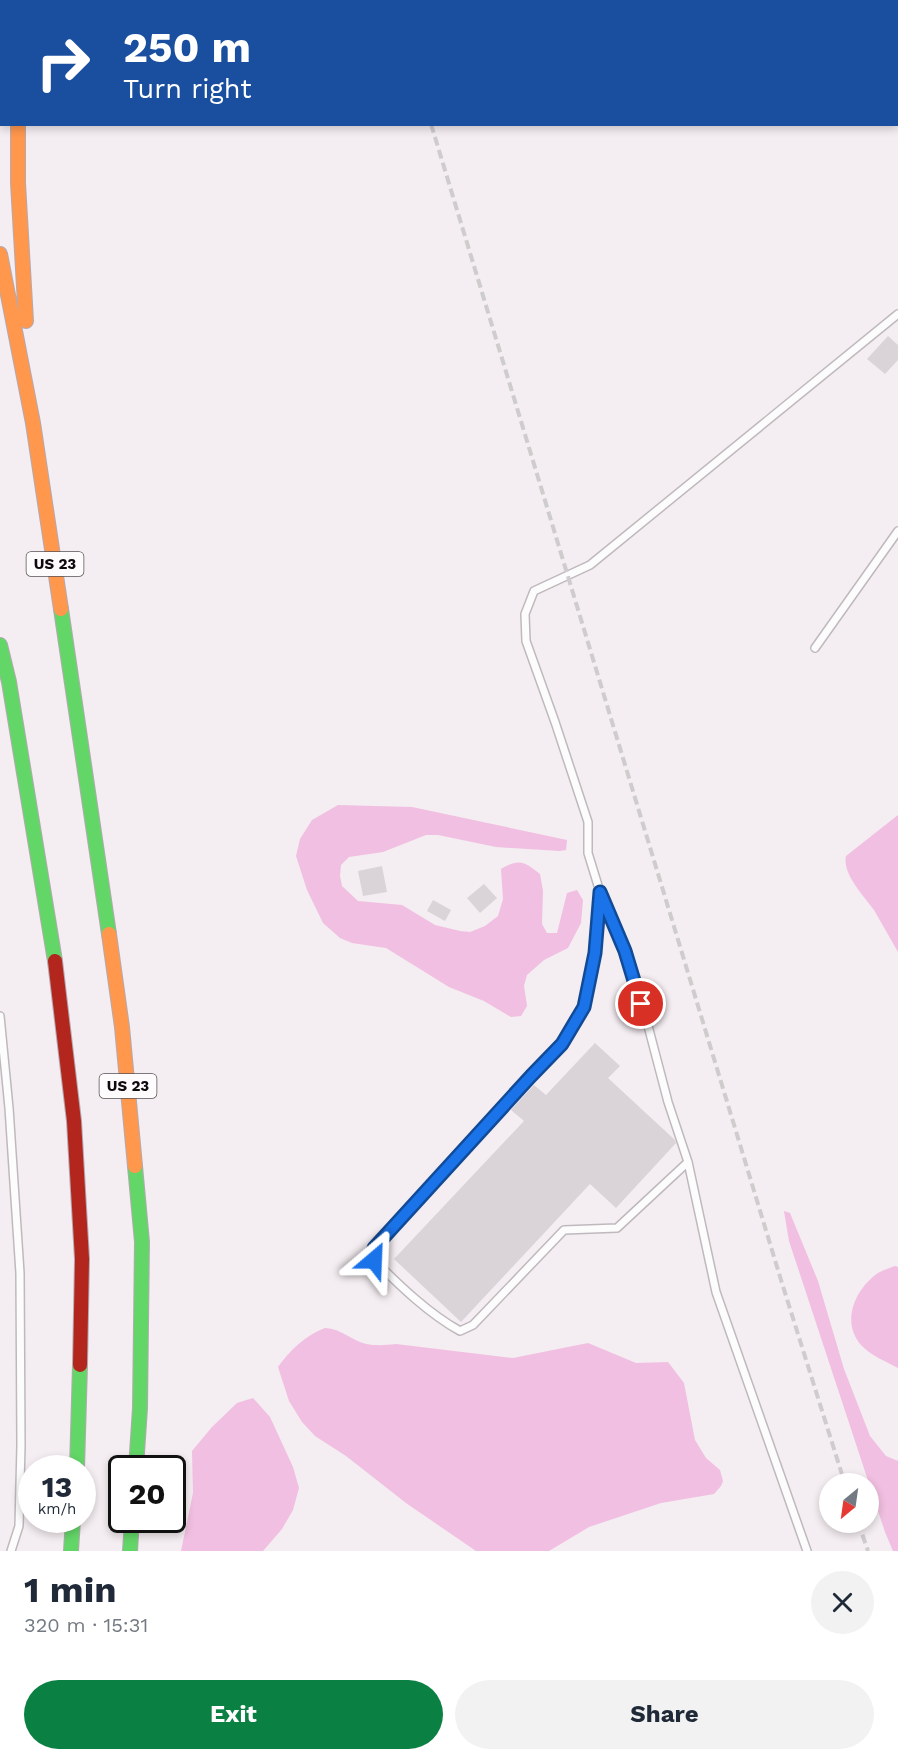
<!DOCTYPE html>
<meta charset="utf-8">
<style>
:root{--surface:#fff;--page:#f2f2f3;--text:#1f2937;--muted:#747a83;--accent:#0b8043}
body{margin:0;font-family:"Work Sans",sans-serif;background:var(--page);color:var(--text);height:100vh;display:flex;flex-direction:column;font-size:22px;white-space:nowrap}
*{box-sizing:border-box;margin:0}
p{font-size:20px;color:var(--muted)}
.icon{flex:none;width:33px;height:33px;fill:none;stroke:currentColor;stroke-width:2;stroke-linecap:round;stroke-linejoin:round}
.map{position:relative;height:1551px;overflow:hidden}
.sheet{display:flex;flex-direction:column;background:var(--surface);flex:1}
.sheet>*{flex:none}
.guide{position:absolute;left:0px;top:0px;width:898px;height:126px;box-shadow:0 3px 9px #0003;background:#1a4fa0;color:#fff;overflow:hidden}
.needle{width:39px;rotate:209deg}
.buttons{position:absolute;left:819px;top:1473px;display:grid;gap:12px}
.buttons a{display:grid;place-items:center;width:60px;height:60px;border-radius:50%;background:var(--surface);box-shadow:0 3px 9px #0003;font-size:30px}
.speed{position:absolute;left:18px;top:1455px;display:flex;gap:12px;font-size:30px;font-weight:700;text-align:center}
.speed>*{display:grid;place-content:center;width:78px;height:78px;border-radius:50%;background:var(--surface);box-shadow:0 3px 9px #0003;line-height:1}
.speed small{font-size:15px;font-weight:400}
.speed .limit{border:3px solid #111;border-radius:9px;background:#fff;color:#111}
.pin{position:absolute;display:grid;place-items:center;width:51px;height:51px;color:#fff;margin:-26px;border:3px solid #fff;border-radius:50%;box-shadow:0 2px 6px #0007}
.me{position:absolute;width:66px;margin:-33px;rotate:26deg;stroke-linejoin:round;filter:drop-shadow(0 0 4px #0008)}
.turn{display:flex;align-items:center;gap:21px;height:126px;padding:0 24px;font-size:27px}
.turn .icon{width:78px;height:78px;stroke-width:2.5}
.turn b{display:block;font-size:42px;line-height:51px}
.round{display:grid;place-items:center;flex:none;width:63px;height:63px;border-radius:32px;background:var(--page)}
.summary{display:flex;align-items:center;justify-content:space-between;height:102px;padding:0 24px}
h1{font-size:36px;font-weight:700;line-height:45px}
.cta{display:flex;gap:12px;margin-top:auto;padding:12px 24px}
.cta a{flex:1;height:69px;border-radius:36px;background:var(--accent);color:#fff;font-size:24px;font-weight:700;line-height:69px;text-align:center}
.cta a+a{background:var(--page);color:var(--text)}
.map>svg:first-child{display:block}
.forest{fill:#f1bfe1}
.building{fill:#dad4d8}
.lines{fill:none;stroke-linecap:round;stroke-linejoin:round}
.lane-casing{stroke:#bfb9bd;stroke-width:10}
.fast-casing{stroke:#b4a9b1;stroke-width:16}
.slow-casing{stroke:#b4a9b1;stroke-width:16}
.jam-casing{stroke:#b4a9b1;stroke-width:16}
.lane{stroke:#fdfcfd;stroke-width:7}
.fast{stroke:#63d668;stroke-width:14}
.slow{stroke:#ff974d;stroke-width:14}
.jam{stroke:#b3261e;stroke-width:14}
.rail{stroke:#cecccd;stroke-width:4;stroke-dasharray:9 4.5;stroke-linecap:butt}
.route-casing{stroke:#114b97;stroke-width:15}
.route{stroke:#1a73e8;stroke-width:10}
.labels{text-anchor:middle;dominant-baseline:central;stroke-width:4.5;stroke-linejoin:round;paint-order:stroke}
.shield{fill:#fefbfd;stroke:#565255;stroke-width:1.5}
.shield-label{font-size:15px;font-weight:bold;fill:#0e0a0d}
</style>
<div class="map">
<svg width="898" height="1551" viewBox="0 0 898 1551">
<rect width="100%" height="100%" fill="#f4edf1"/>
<path class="forest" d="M338,805l74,2 155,33 -1,10 -6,1 -64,-4 -58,-12h-12l-43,17 -34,5 -8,8 -1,11 2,10 16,15 44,4 33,20 25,6 10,1 15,-6 13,-10 5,-17 -2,-30c18,-11 24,-7 39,5l3,17 -1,33 5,9h10l10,-40 10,-3 6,10 -2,23 -13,25 -24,12 -17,15 -3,11 3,20 -6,10 -10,1 -27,-16 -35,-14 -63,-39 -34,-5 -12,-5 -17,-15 -16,-33 -11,-34 4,-17 12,-19z
M898,815v137c-8,-14 -16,-28 -24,-42 -10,-14 -32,-36 -28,-54z
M784,1211l6,2 28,68 26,88 26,67 16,20 12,5v90h-5l-8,-19 -96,-291z
M895,1266l3,1v101c-13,-7 -26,-12 -36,-22 -22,-23 -7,-57 16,-73 5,-3 12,-5 17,-7z
M325,1328c17,1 26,12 41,16 10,2 21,1 30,0l117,14 75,-15 48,20 32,-1 16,21 11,57 11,18 14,12 3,11 -2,5 -7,8 -53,9 -72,24 -40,24h-73l-70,-48 -60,-47 -31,-20 -13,-14 -13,-21 -11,-34c12,-17 28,-32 47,-39z
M253,1398l17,19 23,50 6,21 -6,22 -11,19 -19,22h-82l12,-58 -1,-42 20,-24 25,-24z"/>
<path class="building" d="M888,336l10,9v15l-13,14 -18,-15z
M382,866l5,26 -24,4 -5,-25z
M484,884l13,14 -17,15 -13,-15z
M433,900l18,10 -6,11 -18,-10z
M595,1043l25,23 -12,12 67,62 1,3 -60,65 -26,-24 -129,138 -67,-63 130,-138 -13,-11 23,-25 12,10z"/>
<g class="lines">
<defs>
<path id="lane" d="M815,648l83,-117
M600,894l-5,59 -11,54 -22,37 -31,32 -157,172v12c25,25 55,54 86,71l13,-6 91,-95 53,-2 71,-66
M0,1016l9,92 11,165 1,172 -2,81 -8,25
M807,1551l-91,-259 -28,-130 -20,-60 -21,-80 -22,-71 -25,-59 -12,-39v-31l-33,-100 -29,-81 -1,-27 9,-23 56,-26 308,-251"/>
<path id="fast" d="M61,609l48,325
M0,645l9,37 46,279
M135,1166l7,76 -2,166 -4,60
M77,1468l3,-103
M71,1551l2,-31
M130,1551l2,-31"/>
<path id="slow" d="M18,124v59l8,138
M0,254l33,169 28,186
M109,934l13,93 13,139"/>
<path id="jam" d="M26,0v2
M55,961l19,160 8,138 -2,106"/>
</defs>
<use href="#lane" class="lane-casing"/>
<use href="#fast" class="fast-casing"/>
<use href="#slow" class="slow-casing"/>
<use href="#jam" class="jam-casing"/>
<use href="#lane" class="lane"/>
<use href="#fast" class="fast"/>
<use href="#slow" class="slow"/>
<use href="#jam" class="jam"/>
<path class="rail" d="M393,0v2
M431,124l350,1156 64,204
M858,1522l10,29"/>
</g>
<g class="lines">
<defs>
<path id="route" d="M374,1260v-12l157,-172 31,-32 22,-37 11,-54 5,-61 25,59 16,53"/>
</defs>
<use href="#route" class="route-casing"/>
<use href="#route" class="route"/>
</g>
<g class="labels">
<g class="shield">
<rect x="26.5" y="552" width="57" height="24" rx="4.5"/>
<rect x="99.5" y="1074" width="57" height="24" rx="4.5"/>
</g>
<g class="shield-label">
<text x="55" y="564">US 23</text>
<text x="128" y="1086">US 23</text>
</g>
</g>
</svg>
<div class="buttons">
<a><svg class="needle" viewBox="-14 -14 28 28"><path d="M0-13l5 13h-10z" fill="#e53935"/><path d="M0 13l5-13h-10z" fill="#747a83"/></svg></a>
</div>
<div class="speed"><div>13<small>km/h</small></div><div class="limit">20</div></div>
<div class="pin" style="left:641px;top:1004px;background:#d93025"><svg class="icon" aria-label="arrive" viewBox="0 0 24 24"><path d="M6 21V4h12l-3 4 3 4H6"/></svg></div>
<svg class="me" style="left:374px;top:1260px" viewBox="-20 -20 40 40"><path d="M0-17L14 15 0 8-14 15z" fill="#1a73e8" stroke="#fff" stroke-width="4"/></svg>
<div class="guide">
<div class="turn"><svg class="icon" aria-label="right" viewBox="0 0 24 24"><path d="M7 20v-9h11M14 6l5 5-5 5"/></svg><div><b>250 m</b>Turn right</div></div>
</div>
</div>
<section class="sheet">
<div class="summary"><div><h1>1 min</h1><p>320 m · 15:31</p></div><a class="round"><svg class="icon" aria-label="close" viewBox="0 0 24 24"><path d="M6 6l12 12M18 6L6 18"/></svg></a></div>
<div class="cta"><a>Exit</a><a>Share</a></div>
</section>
